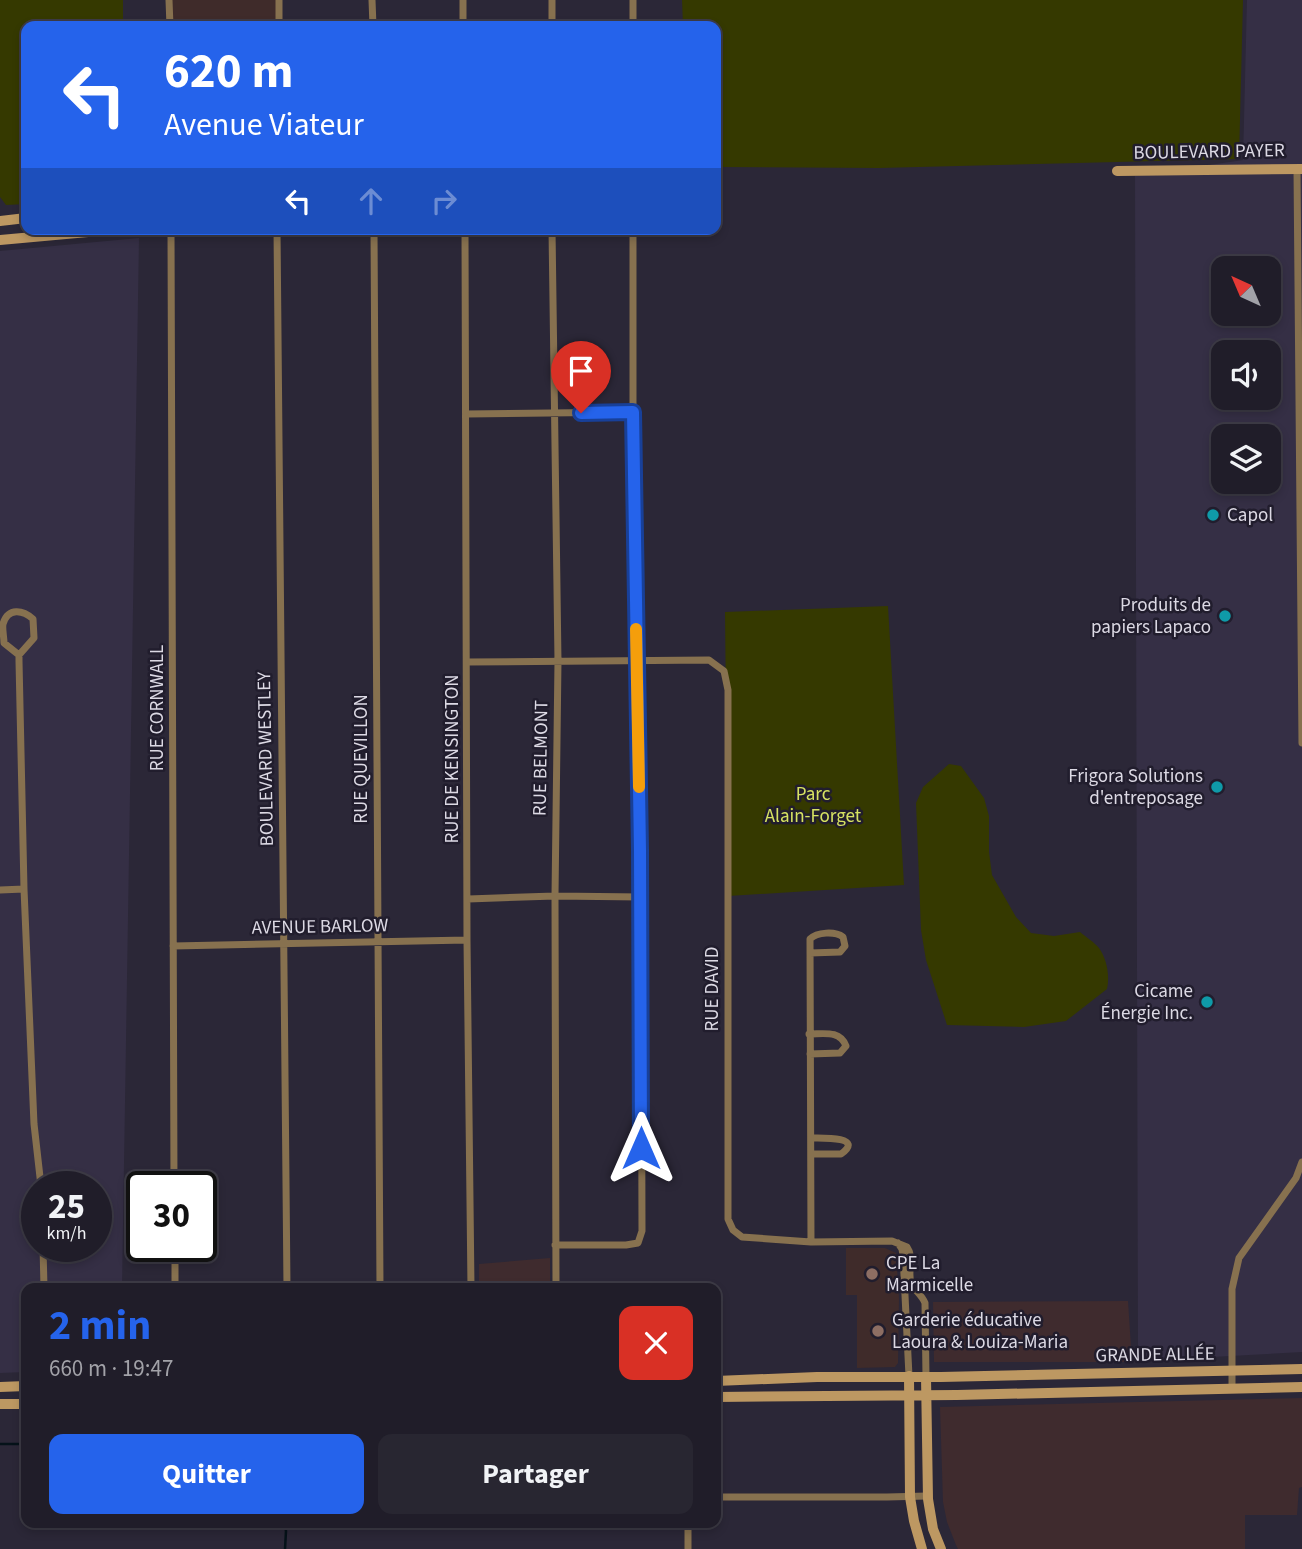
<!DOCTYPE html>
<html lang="fr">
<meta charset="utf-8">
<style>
:root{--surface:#201d29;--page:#282631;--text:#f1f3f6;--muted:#a2a2a8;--line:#3d3b46;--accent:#2563eb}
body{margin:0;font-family:"Source Sans 3",sans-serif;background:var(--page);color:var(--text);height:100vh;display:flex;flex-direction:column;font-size:26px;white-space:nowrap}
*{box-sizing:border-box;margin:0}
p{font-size:23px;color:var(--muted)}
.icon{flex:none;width:38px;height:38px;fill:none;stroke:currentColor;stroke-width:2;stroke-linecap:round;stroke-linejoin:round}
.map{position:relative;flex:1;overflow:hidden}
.drawer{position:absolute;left:21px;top:1283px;width:700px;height:245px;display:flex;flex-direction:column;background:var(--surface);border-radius:14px;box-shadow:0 4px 10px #0003,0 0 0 2px var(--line)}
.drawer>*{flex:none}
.hud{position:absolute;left:21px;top:21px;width:700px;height:214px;border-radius:14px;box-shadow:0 4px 10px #0003,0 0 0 2px var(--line);background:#2563eb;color:#fff;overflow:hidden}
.needle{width:46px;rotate:316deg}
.controls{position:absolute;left:1211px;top:256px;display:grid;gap:14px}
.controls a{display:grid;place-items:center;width:70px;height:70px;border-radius:14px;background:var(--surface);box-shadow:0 4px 10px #0003,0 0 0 2px var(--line);font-size:35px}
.speed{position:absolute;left:21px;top:1171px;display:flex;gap:14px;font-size:35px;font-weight:700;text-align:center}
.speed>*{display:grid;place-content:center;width:91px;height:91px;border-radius:50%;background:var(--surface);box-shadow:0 4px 10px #0003,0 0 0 2px var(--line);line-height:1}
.speed small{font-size:18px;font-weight:400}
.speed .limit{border:4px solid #111;border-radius:10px;background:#fff;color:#111}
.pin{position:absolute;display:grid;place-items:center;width:60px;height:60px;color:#fff;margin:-72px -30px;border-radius:50% 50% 50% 0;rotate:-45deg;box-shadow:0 0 7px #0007}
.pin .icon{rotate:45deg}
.me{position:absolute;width:77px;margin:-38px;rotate:0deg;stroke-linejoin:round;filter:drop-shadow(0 0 5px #0008)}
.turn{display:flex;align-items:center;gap:24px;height:147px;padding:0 28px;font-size:32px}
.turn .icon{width:91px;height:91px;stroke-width:2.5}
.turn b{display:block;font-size:49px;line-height:60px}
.lanes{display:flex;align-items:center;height:66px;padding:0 28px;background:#0003;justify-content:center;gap:35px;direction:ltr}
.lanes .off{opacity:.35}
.round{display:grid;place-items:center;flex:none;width:74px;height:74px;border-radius:14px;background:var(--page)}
.overview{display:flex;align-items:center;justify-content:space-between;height:119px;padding:0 28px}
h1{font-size:42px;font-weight:700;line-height:52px;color:var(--accent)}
.primary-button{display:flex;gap:14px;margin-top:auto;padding:14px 28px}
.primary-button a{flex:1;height:80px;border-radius:14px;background:var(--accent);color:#fff;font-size:28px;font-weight:700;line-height:80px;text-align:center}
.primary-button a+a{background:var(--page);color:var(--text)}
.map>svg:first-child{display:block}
.commercial{fill:#3f2b2e}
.built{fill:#352f45;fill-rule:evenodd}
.education{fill:#3f2b2a}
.green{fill:#353900}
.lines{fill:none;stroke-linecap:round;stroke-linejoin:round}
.stream{stroke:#051219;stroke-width:2.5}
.street{stroke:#87714f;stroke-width:7}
.secondary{stroke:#bd9862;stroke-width:10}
.route-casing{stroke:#184099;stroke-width:18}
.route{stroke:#2563eb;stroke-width:12}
.slow{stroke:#f59e0b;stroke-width:12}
.culture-dot{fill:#0f9aa8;stroke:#211d2d;stroke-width:2.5}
.education-dot{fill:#8d6e63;stroke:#211d2d;stroke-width:2.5}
.labels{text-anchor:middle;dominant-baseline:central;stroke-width:5;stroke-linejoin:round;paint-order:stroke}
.street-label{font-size:19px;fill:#dcd9e4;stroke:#211d2d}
.poi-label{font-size:19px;fill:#dcd9e4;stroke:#211d2d;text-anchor:start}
.park-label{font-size:19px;fill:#d7e362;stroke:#211d2d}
</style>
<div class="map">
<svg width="1302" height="1549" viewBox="0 0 1302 1549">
<rect width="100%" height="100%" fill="#2b2737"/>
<path class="commercial" d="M550,1258v30h-71v-24z
M1128,1301l4,61h-198l-1,-60z
M1302,1398v89l-3,1 -2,27h-52v34h-287l-2,-4 -9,-23 -4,-20 -3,-95z"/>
<path class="built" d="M1247,0h55v1352l-164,9 -3,-1185 108,-16zM1223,268h46v45h-46zM1223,352h46v45h-46zM1223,436h46v45h-46z
M139,238l-17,1050h-96v84l-26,1v-1122zM37,1186h59v60h-59z"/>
<path class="education" d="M169,0h110v26h-109z
M846,1248h39l11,5 3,46 -1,64 -3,4 -38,1v-73h-11z"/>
<path class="green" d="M0,0h123v26h-97v178l-20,1 -6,-8z
M682,0h561l-4,159 -360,9 -163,-1v-141h-33z
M888,606l16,279 -176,11 -3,-284z
M949,764l12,2 23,32 5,18v36l3,23 24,42 15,16 23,3 26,-4c6,5 14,10 19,16 8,11 11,28 8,41l-41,32 -42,6 -77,-2 -21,-65 -5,-30 -5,-127 7,-16z"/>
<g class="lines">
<path class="stream" d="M0,1444h26
M284,1522l2,9 -1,18"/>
<path class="street" d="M169,0l1,26
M372,0l1,26
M463,0v26
M279,26v-26
M552,26v-26
M633,26v-26
M1297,169l5,574
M171,229l3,957
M277,229l10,1059
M374,229l6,1059
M465,229l2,711 4,348
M552,229l6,432 -3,235 1,392
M466,414l167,-2
M19,655l-15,-12c0,-6 -2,-14 -1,-19 5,-17 20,-14 30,-5l1,19 -15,17v6l5,228 10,235 7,62
M467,662l242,-2 15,11 4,19v529l5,11 9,7 69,5 81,-1 15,6c8,11 0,23 4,36 3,7 11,12 14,20l1,74
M0,890l24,-1
M468,899l87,-3 86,1
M173,946l294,-6
M810,953l30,-1 5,-6 -2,-9c-8,-6 -26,-5 -33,2l1,303
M809,1034c15,0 31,-4 37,12l-6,7 -30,1
M811,1138c8,0 55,-2 30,16h-30
M898,1243l4,6 1,6 6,121
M555,1245h71l12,-2 4,-12 -1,-381 -8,-438v-183
M43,1246l1,42
M175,1246v42
M1232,1388v-99l7,-31 57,-80 6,-16
M716,1497h171l40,-1
M688,1549v-27"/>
<path class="secondary" d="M1117,171l185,-2
M0,221l26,-3
M0,240l121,-11
M909,1376l1,121 4,24 8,28
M926,1377l2,122 5,30 8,20
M716,1381l101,-4h124l361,-8
M0,1387l26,-1
M716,1397l241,-2 345,-8
M0,1404h26"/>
</g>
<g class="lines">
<defs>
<path id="route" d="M581,413l52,-1 7,438 1,298"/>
</defs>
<use href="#route" class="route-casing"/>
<use href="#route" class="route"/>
<path class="slow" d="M636,629l3,158"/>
</g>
<g class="culture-dot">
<circle cx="1213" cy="515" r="7"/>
<circle cx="1225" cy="616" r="7"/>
<circle cx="1217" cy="787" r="7"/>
<circle cx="1207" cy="1002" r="7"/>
</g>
<g class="education-dot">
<circle cx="872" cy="1274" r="7"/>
<circle cx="878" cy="1331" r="7"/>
</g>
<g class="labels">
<g class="street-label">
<text transform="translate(1209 152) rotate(-1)">BOULEVARD PAYER</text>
<text transform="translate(157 708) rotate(-90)">RUE CORNWALL</text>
<text transform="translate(541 758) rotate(-89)">RUE BELMONT</text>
<text transform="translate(266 759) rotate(-91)">BOULEVARD WESTLEY</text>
<text transform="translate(361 759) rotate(-90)">RUE QUEVILLON</text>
<text transform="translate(452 759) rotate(-90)">RUE DE KENSINGTON</text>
<text transform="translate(320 927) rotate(-1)">AVENUE BARLOW</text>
<text transform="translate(712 989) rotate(-90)">RUE DAVID</text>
<text transform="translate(1155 1355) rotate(-1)">GRANDE ALLÉE</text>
</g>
<g class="poi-label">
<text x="1227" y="515">Capol</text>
<text x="1211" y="605" text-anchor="end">Produits de<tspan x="1211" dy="22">papiers Lapaco</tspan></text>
<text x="1203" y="776" text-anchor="end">Frigora Solutions<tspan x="1203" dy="22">d'entreposage</tspan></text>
<text x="1193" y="991" text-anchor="end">Cicame<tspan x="1193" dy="22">Énergie Inc.</tspan></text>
<text x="886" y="1263">CPE La<tspan x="886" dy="22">Marmicelle</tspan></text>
<text x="892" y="1320">Garderie éducative<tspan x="892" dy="22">Laoura &amp; Louiza-Maria</tspan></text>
</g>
<g class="park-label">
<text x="813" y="794">Parc<tspan x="813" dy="22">Alain-Forget</tspan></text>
</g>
</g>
</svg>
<div class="controls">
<a><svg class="needle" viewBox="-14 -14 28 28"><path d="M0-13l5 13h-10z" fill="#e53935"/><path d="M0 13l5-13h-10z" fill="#a2a2a8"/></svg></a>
<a><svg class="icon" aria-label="sound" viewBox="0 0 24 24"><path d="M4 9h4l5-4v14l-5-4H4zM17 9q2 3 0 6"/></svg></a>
<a><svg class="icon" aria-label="layers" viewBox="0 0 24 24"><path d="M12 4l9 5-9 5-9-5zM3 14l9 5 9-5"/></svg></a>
</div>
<div class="speed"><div>25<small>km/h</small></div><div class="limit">30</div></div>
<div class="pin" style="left:581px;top:413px;background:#d93025"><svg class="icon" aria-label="arrive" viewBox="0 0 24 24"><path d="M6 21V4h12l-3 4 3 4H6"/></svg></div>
<svg class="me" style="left:641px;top:1148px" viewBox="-20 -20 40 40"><path d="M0-17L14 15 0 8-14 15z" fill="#2563eb" stroke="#fff" stroke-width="4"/></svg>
<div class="hud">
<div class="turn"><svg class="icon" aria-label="left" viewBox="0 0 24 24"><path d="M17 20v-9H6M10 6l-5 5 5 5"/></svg><div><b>620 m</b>Avenue Viateur</div></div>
<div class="lanes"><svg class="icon" aria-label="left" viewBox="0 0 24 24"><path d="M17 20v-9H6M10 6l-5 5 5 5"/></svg><svg class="icon off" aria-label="ahead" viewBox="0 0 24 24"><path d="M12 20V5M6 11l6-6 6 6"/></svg><svg class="icon off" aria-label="right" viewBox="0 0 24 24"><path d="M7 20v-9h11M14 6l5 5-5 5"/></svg></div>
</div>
<section class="drawer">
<div class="overview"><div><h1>2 min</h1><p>660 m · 19:47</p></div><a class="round" style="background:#d93025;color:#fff"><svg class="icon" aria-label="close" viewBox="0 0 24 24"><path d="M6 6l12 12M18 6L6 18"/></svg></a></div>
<div class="primary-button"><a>Quitter</a><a>Partager</a></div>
</section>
</div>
